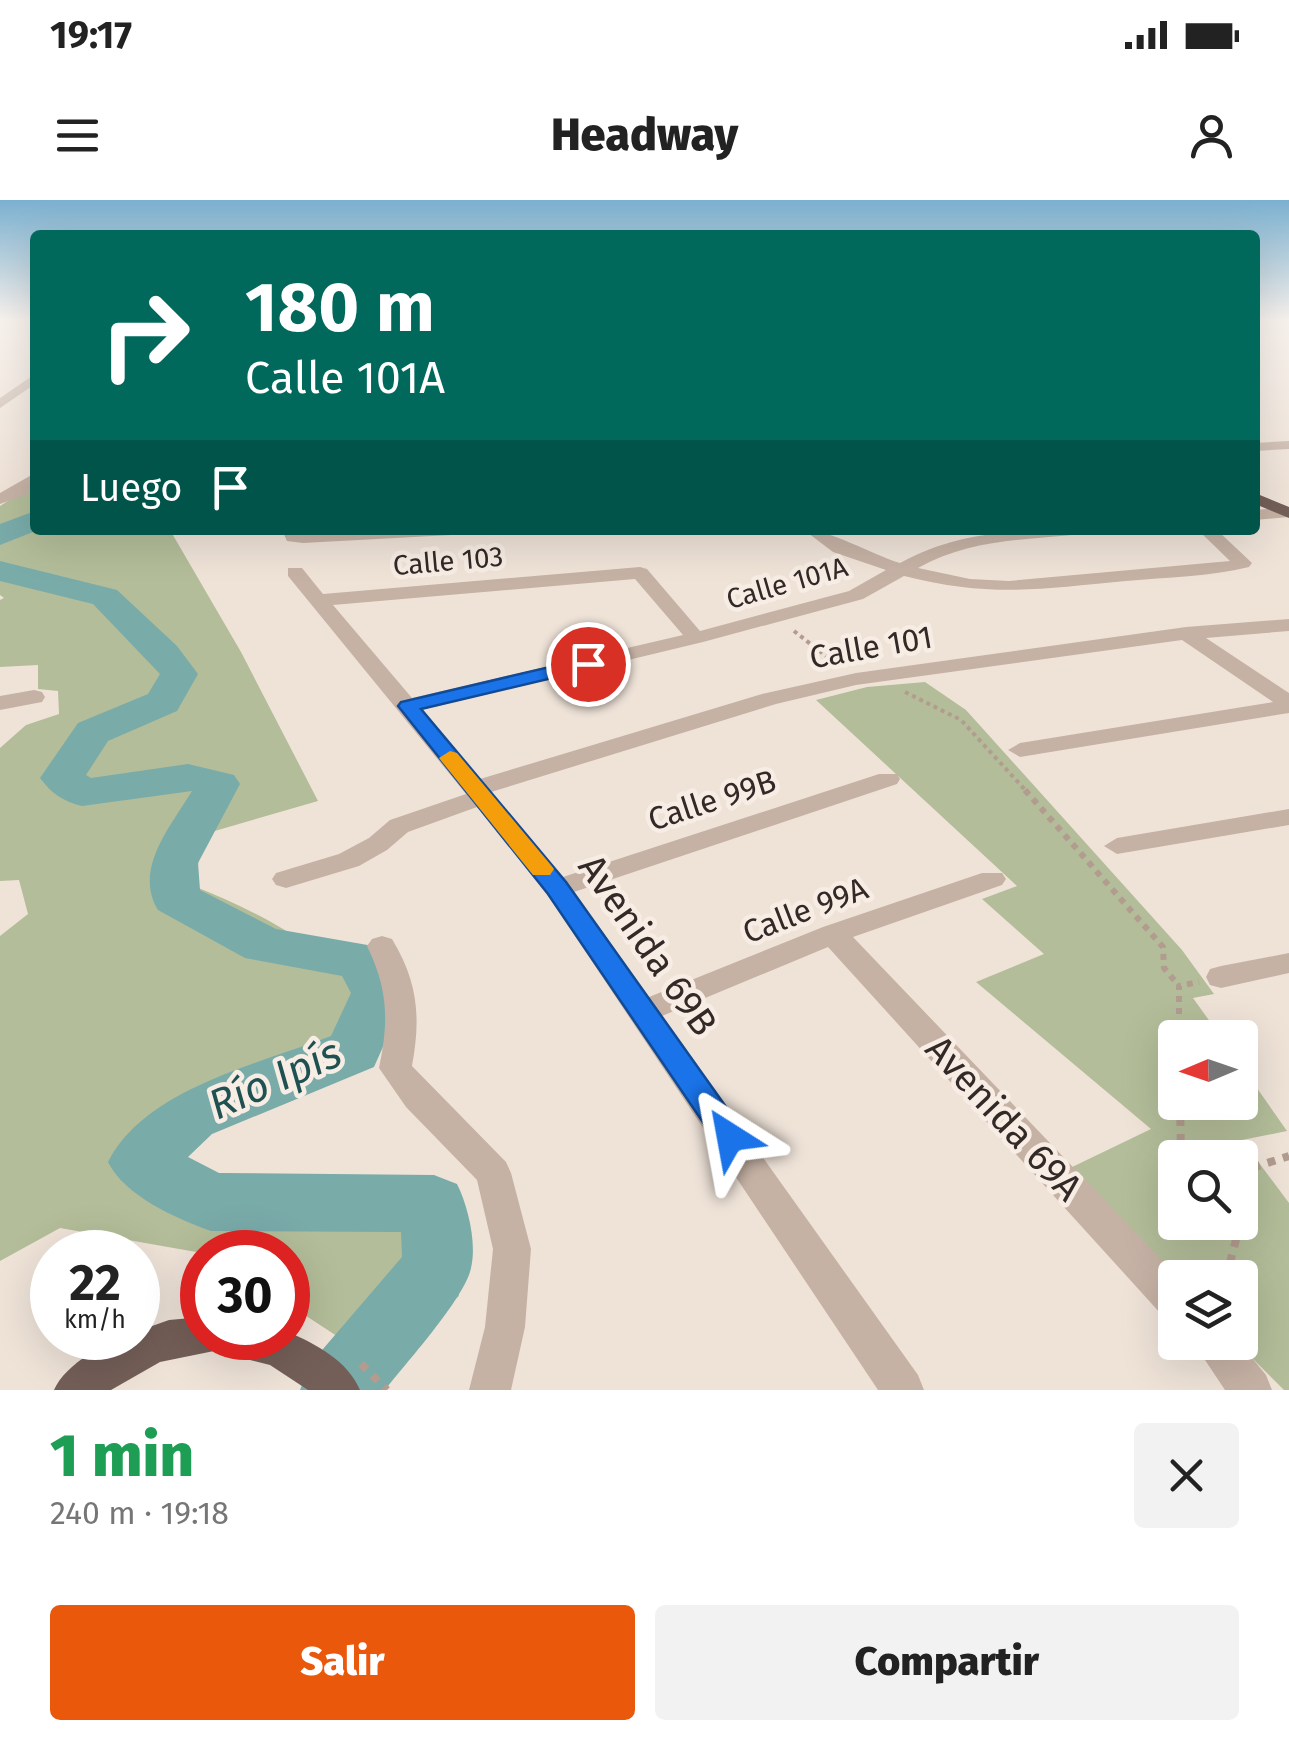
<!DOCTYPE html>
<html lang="es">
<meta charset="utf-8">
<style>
:root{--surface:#fff;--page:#f2f2f2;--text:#222;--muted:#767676;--accent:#ea580c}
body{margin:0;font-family:"Fira Sans",sans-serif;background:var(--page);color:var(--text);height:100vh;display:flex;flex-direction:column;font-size:38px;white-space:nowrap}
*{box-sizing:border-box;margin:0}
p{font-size:32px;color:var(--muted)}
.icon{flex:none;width:55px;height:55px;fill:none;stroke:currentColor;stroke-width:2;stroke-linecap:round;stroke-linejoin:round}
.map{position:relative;height:1190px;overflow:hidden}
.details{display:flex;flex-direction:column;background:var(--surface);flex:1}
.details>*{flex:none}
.top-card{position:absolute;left:30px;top:30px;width:1230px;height:305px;border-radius:10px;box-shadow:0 10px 40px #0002;background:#00695c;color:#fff;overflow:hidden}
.needle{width:65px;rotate:268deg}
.buttons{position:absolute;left:1158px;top:820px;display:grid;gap:20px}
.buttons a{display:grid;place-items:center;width:100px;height:100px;border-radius:10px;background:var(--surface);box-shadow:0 10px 40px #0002;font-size:50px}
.speed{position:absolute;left:30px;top:1030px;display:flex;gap:20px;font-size:50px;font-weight:700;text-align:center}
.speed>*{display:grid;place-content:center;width:130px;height:130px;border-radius:50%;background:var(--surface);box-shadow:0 10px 40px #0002;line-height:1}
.speed small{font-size:25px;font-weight:400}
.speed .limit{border:15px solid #d22;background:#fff;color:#111}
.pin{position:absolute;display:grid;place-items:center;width:85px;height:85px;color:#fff;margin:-42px;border:5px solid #fff;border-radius:50%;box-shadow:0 2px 10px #0007}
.me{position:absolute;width:110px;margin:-55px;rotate:326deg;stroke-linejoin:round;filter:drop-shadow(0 0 8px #0008)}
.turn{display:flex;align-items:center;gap:35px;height:210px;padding:0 50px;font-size:45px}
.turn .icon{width:130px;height:130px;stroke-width:2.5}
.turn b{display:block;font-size:70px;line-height:85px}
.then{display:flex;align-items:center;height:95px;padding:0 50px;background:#0003;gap:20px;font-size:38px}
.round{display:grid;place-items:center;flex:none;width:105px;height:105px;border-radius:10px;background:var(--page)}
.overview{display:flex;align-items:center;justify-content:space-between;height:170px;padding:0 50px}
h1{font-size:60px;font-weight:800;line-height:75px;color:#1e9e55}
.button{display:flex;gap:20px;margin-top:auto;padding:20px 50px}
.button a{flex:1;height:115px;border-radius:10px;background:var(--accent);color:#fff;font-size:40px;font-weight:800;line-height:115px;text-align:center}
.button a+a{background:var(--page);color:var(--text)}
.status{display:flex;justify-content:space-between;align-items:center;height:70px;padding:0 50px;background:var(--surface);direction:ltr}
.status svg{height:28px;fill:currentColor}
header{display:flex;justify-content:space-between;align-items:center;height:130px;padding:0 50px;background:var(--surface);font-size:45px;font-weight:800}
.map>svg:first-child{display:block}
.green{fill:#b3bd99;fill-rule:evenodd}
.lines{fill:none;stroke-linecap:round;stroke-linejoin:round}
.river{fill:#79aba9;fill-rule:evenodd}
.path-far2{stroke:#b29c8f;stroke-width:4;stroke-dasharray:4 4;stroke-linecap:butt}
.path-far1{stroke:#b29c8f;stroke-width:6;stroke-dasharray:6 6;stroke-linecap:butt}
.path{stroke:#b29c8f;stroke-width:8;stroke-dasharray:8 8;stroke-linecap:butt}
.minor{fill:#c6b2a5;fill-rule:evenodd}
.major{fill:#745f58;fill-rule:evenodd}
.route{fill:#1a73e8;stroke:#114b97;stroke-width:2.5}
.slow{fill:#f59e0b}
.labels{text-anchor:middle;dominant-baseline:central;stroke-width:9;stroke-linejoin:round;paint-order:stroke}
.far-street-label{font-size:28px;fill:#332926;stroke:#f7ede4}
.street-label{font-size:32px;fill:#332926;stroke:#f7ede4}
.near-street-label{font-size:38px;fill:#332926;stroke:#f7ede4}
.near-water-label{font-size:42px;font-style:italic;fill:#1e5151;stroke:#f7ede4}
</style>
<div class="status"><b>19:17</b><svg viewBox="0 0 49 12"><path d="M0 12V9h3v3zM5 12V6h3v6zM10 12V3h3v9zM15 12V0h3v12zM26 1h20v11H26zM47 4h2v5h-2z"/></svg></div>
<header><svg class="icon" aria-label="menu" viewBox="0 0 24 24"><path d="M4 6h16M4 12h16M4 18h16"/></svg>Headway<svg class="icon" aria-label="person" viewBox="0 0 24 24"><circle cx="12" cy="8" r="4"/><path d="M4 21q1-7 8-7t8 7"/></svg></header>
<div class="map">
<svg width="1289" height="1190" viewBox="0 0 1289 1190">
<rect width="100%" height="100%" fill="#efe3d8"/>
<path class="green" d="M35,284v46h135l71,122 77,149 -117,34 -5,52c62,25 121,55 166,106l-18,49 -153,57 -62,64 51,44 196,7 77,19 6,63 -78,69 -93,-61v-52l-86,1 -142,-25 -60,33v-325l28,-22 -9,-34 -19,1v-133l26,-23 33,-11 -1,-23 -20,-2v-24l-38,2v-67l4,-2 -4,-3v-89z
M925,482l41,28 216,240 32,44 -21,4 28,39 -46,1v64h65v-38l47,67 -45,9 47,63v187h-5l-47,-47 3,-65h-65l-107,-109 83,-40 -175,-147 68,-28 -62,-55 35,-13 -201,-186 51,-13zM1175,958h65v64h-65z"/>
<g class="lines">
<path class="river" d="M35,311v19h3l-38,15v-21z
M0,361l117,29 60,56 21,28 -21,37 -69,30 -22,34 5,3 97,-14 46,11 6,9 -42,79 2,27 76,39 103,18 28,46 -33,74 -162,67 -24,23 31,16 215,2 23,9c11,22 20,59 14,84 -6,30 -65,95 -86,122h-85l11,-27 91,-106 -1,-25 -190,-1c-36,-13 -86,-35 -103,-69 36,-73 151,-98 223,-126l20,-43 -9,-17 -97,-18 -87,-48c-25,-41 13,-84 34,-119l-110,15c-18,-4 -31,-13 -42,-28l38,-55 70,-29 12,-20 -67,-70 -93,-23z"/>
<path class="path-far2" d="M794,431l42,33
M905,492l56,28 67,73"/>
<path class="path-far1" d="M1025,590l138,157 1,21 15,18
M1179,838v-52l20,-4"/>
<path class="path" d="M1180,902l1,56
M1228,1022l9,12
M1226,1078l29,-111 34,-11
M361,1164l26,26"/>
<path class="minor" d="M35,174v10l-35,24v-10z
M1289,241v8l-34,2v-8z
M35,273v13l-10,9 -25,9v-11z
M1288,307l1,10 -34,3v-10z
M282,330l21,3 157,-3 -9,5 -148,8 -16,-2z
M804,330c28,0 66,24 96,33 58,-32 116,-33 181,-33l-9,5c-54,5 -106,6 -154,33l52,11 39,2 221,-20 -32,-31h19l35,33 -3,4c-40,10 -81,10 -123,14 -87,8 -134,17 -222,-5l-41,23 -160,43 -282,68 59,69 282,-85 94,-21 330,-46 103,-8v12l-83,7 83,55v20l-269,44 -12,-7 12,-7 253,-41 -91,-62 -326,45 -80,19 -285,88 72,85 316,-103h18l3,5 -3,5 -323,108 75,105 174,-70 159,-54h20l4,6 -4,6 -149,52 326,341h-4v41l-14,-5 -333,-367 -166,69 256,359 6,15h-46l-331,-496 -70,-87 -69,25 -21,18 -28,16 -73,22 -10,-3 -4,-6 4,-6 63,-19 30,-16 21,-18 76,-26 -178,-218v-8h14l21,26 317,-27 7,2 53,62 149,-40 37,-21 -53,-18zM635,379l48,56 -271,63 -79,-93z
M34,490l8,2 3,5 -3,5 -42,8v-14z
M1289,609v16l-172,29 -13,-8 13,-8z
M382,736l10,3c26,43 29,78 20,127l94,96 5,11 20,76 -6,78 -14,63h-42l16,-63 8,-78 -16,-69 -71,-73 -27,-39c10,-47 9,-79 -12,-122l5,-7z
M1289,753v20l-68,15 -11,-3 -4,-8 4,-8 11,-3z
M1193,1142h46l27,33 6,15h-47z"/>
<path class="major" d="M1255,293l34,14v11l-34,-14z
M202,1117v21h86v-6c28,12 60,29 72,58h-52l-38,-25 -56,-14 -54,11 -49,28h-57c11,-26 55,-52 84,-52v-7l31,-11z"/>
</g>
<linearGradient id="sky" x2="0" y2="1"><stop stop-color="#7bb0cf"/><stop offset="0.42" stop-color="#f8f2ed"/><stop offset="1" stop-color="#f8f2ed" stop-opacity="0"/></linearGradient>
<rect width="1289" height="287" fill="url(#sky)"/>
<path class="route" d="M588,458l10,6 -3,4 -174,41 145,173 175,246 5,9 -5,9 -11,4 -11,-4 -171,-252 -150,-188 3,-4z"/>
<path class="slow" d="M450,551l7,2 93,111 4,5 -4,6h-17l-94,-117z"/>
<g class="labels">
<g class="far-street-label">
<text transform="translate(448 361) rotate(-5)">Calle 103</text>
<text transform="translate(787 383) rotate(-16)">Calle 101A</text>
</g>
<g class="street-label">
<text transform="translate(871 447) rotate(-10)">Calle 101</text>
<text transform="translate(712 600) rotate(-18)">Calle 99B</text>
<text transform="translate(805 710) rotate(-21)">Calle 99A</text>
</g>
<g class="near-street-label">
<text transform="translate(648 745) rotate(55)">Avenida 69B</text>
<text transform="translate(1004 918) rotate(47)">Avenida 69A</text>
</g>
<g class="near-water-label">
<text transform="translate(275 879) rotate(-24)">Río Ipís</text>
</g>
</g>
</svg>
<div class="buttons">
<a><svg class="needle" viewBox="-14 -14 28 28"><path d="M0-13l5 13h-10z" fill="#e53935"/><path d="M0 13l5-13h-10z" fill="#767676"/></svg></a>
<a><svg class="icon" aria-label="search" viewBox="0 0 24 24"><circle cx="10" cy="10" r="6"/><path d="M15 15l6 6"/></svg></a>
<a><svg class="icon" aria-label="layers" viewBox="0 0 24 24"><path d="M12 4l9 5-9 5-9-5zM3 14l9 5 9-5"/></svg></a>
</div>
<div class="speed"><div>22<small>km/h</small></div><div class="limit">30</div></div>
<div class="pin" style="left:588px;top:464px;background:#d93025"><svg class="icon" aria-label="arrive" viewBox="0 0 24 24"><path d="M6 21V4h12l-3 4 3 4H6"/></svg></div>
<svg class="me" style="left:730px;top:937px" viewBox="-20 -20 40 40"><path d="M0-17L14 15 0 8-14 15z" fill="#1a73e8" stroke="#fff" stroke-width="4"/></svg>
<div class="top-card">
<div class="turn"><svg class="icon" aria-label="right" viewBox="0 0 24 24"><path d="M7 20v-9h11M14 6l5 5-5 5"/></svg><div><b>180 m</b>Calle 101A</div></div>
<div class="then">Luego<svg class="icon" aria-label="arrive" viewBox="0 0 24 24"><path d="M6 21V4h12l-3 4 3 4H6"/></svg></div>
</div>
</div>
<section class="details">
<div class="overview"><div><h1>1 min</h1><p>240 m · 19:18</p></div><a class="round"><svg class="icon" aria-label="close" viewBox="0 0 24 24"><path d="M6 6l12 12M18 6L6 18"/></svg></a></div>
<div class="button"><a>Salir</a><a>Compartir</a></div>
</section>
